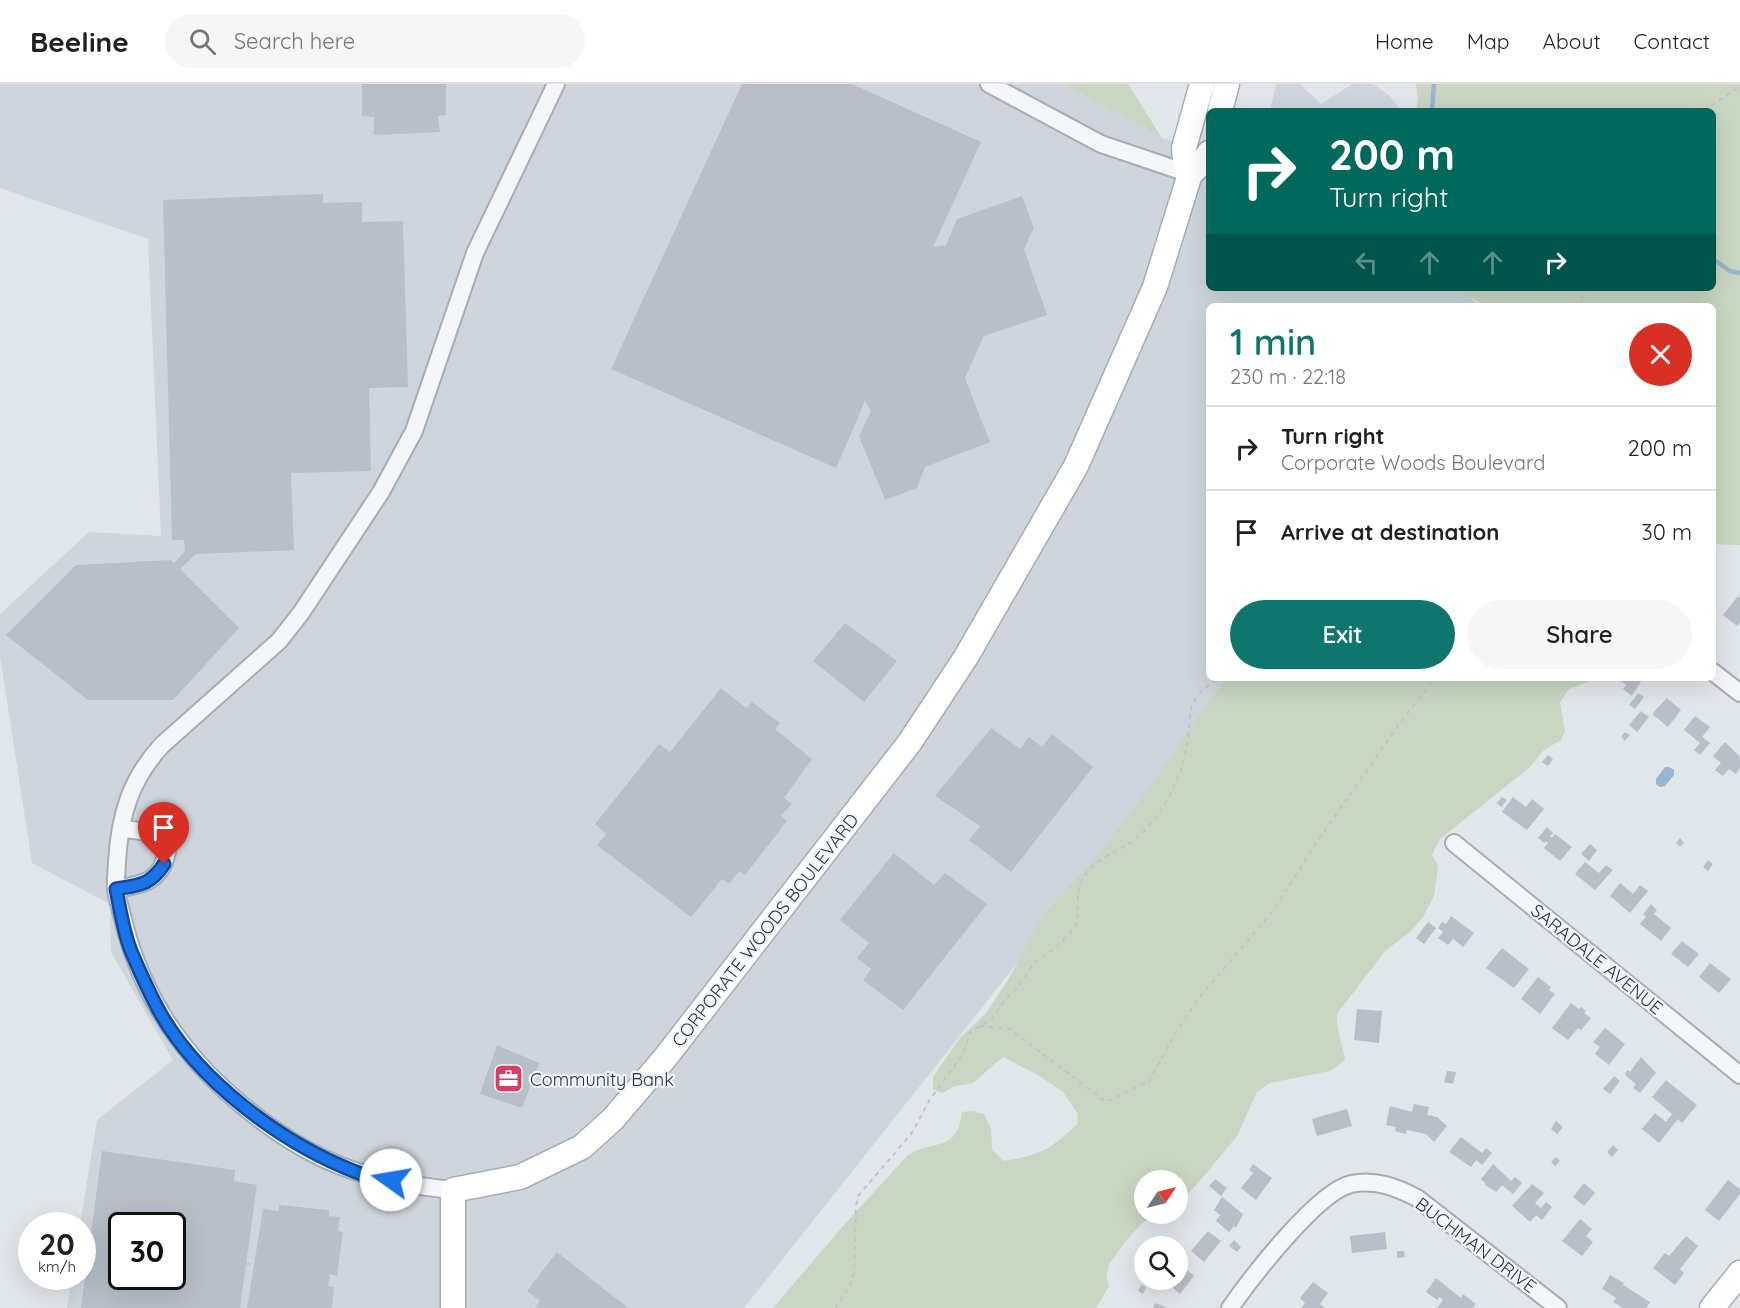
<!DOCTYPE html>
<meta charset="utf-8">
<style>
:root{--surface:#fff;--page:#f6f6f6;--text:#202124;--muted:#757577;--line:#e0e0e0;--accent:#0f766e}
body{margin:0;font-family:Quicksand,sans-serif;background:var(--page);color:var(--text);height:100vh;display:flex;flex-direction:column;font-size:22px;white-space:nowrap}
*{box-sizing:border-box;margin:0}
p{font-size:20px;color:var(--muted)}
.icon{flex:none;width:33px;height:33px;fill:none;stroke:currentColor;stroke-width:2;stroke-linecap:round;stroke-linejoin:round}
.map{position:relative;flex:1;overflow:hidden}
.drawer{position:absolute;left:1206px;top:219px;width:510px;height:378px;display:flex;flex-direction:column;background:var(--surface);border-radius:9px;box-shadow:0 6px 24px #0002}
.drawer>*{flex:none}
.banner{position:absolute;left:1206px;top:24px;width:510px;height:183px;border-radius:9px;box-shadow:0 6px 24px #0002;background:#00695c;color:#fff;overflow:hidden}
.needle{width:39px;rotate:55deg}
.tools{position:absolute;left:1134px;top:1086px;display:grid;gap:12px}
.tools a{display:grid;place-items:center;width:54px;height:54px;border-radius:50%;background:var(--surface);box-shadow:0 6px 24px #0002;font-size:30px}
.speed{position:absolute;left:18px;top:1128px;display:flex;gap:12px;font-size:30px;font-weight:700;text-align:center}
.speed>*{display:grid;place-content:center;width:78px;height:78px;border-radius:50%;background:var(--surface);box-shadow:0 6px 24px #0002;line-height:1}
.speed small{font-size:15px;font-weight:400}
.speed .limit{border:3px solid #111;border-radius:9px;background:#fff;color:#111}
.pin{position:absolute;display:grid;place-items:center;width:51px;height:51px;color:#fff;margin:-62px -26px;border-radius:50% 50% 50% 0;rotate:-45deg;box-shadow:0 0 6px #0007}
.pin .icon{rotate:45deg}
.me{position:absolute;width:66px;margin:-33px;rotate:283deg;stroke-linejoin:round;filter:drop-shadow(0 0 4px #0008)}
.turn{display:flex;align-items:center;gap:21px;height:126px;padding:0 24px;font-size:27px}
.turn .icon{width:78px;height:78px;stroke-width:2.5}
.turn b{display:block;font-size:42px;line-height:51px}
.lanes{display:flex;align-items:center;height:57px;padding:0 24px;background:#0003;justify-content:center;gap:30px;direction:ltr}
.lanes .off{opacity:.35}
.round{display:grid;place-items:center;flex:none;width:63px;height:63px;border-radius:32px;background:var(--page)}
.headline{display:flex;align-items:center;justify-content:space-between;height:102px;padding:0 24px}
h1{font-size:36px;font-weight:600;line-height:45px;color:var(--accent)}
.button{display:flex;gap:12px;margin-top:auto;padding:12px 24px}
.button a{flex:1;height:69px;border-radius:36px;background:var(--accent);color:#fff;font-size:24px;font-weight:600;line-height:69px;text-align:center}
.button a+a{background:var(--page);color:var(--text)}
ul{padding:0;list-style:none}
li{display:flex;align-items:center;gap:18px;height:84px;padding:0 24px;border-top:2px solid var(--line)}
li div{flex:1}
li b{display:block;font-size:22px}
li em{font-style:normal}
header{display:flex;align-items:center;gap:36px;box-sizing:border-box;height:84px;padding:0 30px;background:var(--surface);border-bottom:2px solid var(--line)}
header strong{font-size:28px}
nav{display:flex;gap:33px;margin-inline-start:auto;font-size:21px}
.search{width:420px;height:54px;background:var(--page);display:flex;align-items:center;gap:15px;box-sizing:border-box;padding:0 21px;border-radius:33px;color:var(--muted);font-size:22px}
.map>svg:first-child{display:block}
.built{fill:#cfd5dd;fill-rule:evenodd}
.green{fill:#c8d6c2}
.water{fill:#99b6ce}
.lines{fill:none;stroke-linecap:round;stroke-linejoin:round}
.stream{stroke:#99b6ce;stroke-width:4.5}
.building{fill:#b8bfc9;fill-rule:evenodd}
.street-casing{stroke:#a6adb6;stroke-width:20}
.secondary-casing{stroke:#a6adb6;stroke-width:27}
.path{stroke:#bfc4ca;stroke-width:2;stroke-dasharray:4.5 4.5;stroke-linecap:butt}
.street{stroke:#f4f6f9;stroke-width:16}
.secondary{stroke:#fff;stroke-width:24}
.route-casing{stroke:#114b97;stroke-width:15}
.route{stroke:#1a73e8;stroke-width:10}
.labels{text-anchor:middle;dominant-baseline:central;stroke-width:4.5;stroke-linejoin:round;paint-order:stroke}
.street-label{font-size:18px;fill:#283444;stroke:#f1f4f8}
.poi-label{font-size:18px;fill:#283444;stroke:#f1f4f8;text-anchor:start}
</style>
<header>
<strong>Beeline</strong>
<div class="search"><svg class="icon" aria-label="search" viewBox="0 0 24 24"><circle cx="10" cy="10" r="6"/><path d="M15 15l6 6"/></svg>Search here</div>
<nav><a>Home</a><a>Map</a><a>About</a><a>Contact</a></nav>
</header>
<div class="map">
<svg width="1740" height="1224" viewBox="0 0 1740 1224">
<rect width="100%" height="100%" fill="#e1e6eb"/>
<path class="built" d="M0,0h1064l98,54 47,10v140h252l18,18h-270v372h34l-499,630h-677l5,-31 10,-1v-50l-2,-1 17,-105 76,-60 -62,-108 -1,-48 -78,-41 -32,-207v-42l89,-82 72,4 -13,-297 -148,-51zM122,1142h50v50h-50z
M1276,0h24l21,20 31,-20h21l17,12 11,15h-131z"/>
<path class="green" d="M1064,0h64l34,54z
M1416,0h324v461l-27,-1v-238h-226l-36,-18h262v-177h-297l2,-13z
M1227,594h370l-28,11 -9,13 5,29 -4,9 -17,10 -14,17 -90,72 -8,16 6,10 -4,31 -11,21 -13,15 -25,19 -48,63v11l8,34 -7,7 -8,5 -60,12 -13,9 -20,44 -32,39 -27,30v-25h-34v34h20l-21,8 -18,20 -15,21 -4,12 3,11 -13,22h-323l70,-82 64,-70c27,-18 50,-2 55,-44l10,-1 12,3 7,15 1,21 12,11c35,-6 47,-11 73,-37l1,-10 -15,-22 -25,-17 -35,-18 -30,26 -18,3 -13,7 -9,-4v-12l27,-39 26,-25 22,-33 38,-69 47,-50 55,-71 61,-89z"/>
<path class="water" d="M1665,683h4l5,3v5l-9,11 -5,1 -4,-3v-5z"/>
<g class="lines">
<path class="stream" d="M1432,27l2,-27
M1713,175l17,12 10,2"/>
</g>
<path class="building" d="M362,0h84v31l-8,1 2,16 -66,3v-18l-12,-1z
M742,0h110l129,58 -48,105 13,-2 11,-26 65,-23 12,32 -10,21 23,66 -63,21 -19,42 25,64 -65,25 -8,21 -32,12 -26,-64 12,-25 -6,-10 -29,67 -225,-99z
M323,110v9l39,-1v20l41,-1 5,166 -39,1 2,83 -80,2 3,77 -98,4 -16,15 59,59 -66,72h-85l-82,-65 70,-70 95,-5 3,3 11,-12 -1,-11h-12l-9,-340z
M1738,512l2,2v24l-3,4 -14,-11z
M845,539l52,38 -33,41 -51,-41z
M1618,594h25l-11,18 -9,-7 3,-4z
M721,604l25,20 6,-6 28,21 -5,6 37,30 -28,39 8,6 -11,12 6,5 -42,54 -6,-4 -10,13 -7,-5 -31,38 -94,-72 9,-11 -11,-10 64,-80 11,8z
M1638,609l6,4 -9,12 -6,-4z
M1667,614l14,12 -13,17 -16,-13z
M1641,627l8,6 -12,15 -8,-7z
M1695,632l15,11 -8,10 8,6 -10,12 -6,-5 6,-7 -16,-13z
M991,644l29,21 9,-12 13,10 10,-13 41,33 -82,105 -42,-32 11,-14 -45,-30z
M1625,648l5,3 -5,6 -4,-4z
M1725,658l15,15v11l-4,6 -7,-5 -6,7 -8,-6 6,-7 -8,-7z
M1548,671l5,4 -5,7 -6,-4z
M1502,713l5,3 -6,7 -4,-4z
M1513,713l13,10 6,-8 12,10 -17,21 -25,-18z
M1547,743l6,6 -3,3 2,2 3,-4 17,13 -12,14 -16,-13 4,-5 -2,-2 -2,2 -6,-5z
M1680,754l4,5 -4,4 -4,-4z
M1590,760l7,6 -8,11 -8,-7z
M894,769l40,32 11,-12 42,31 -84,106 -40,-30 8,-11 -14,-11 12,-15 -29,-23z
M1708,776l5,4 -5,7 -5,-4z
M1585,778l14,11 7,-8 7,5 -18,20 -20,-16z
M1620,799l13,11 7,-9 8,6 -18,22 -20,-17z
M1651,820l6,6 -3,4 17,14 -10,13 -21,-17 6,-7 -3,-3z
M1451,832l23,17 -11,14 -10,-8 -5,6 -10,-7 5,-6 -5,-4 4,-6 4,2z
M1428,838l8,6 -12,16 -8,-6z
M1682,857l17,13 -11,13 -17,-13z
M1502,864l27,21 -15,19 -28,-20z
M1710,879l21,16 -12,14 -20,-16z
M1538,893l13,10 -2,3 6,4 -15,20 -19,-15z
M1571,919l8,6 2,-2 5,4 -2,2 7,5 -10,12 -3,-2 -10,12 -16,-12z
M1357,925l25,2 -3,32 -25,-3z
M1605,944l20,16 -16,21 -14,-11 5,-7 -7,-5z
M497,961l42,18 -17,45 -42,-14z
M1641,973l15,16 -16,20 -7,-5 3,-4 -10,-8 -1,-3 3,-3 2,2z
M1447,987l9,1 -3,12 -9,-2z
M1614,992l6,5 -10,13 -7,-5z
M1666,996l31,25 -15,18 -4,-4 -19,24 -17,-14 13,-16 11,9 6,-8 -20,-17z
M1414,1020l15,3 -2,8 10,2 10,9 -13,16 -8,-8 -19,-4 -1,4 -11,-3 1,-4 -10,-2 4,-19 22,6z
M1347,1025l5,17 -35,10 -5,-17z
M1556,1037l7,6 -6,7 -6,-5z
M1461,1053l21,16 4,-5 6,5 -10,12 -6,-5 -5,7 -22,-15z
M1613,1061l5,5 -6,7 -5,-5z
M102,1067l133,19 -1,11 23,4 -17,123h-159zM122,1142h50v50h-50z
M1556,1073l4,4 -5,5 -4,-4z
M1253,1080l19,14 -16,22 -15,-12 12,-15 -4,-3z
M1493,1080l18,17 4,-4 7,6 -9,11 -11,-9 -6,7 -11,-7 1,-1 -5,-5z
M1215,1095l12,9 -6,8 -12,-10z
M1728,1096l12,9v5l-21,27 -14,-11z
M1584,1099l11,10 -11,13 -11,-9z
M1532,1100l12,9 -9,10 6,5 5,-6 6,5 -10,13 -6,-5 -6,7 -18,-16z
M1222,1113l21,17 -7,14 -2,-2 -5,6 -13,-11 4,-6 -6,-5z
M279,1121l50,5v6l11,1 -2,14 5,1 -6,44 -7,-2 -2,12 6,1 -2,21h-85l16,-99 16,2z
M1580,1135l12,10 -6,7 7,6 -11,14 -20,-15z
M1208,1147l13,10 -17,21 -13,-11z
M1385,1148l2,17 -35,4 -2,-17z
M1686,1152l12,10 -18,23 4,4 -9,12 -22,-17 12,-15 4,3z
M1234,1156l7,7 -4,5 -8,-6z
M1163,1157l9,5h-13z
M1397,1167h7l1,6 -8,1z
M557,1168l71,56h-93l5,-7 -13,-10z
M1181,1181l13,11 -14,18 -13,-11 3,-3h8v-10z
M1610,1191l14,8 -1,2 27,17 -4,6h-23l-10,-6 3,-4 -14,-9z
M1436,1194l25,20 2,-4 13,10 -3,4h-36l6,-8 -3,-3 -3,3 -11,-8z
M1313,1198l15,11 -8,11 5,4h-24l4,-5 -5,-5z
M1141,1201l5,2 -3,7 -5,-3z
M1155,1219l13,5h-15z"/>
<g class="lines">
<defs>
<path id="street" d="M989,0l112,60 89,30
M1713,588l27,21
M1454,759l286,232
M116,805c27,-5 45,-7 51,-37 -14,-22 -22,-21 -46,-23
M453,1106c-51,-5 -103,-15 -148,-41 -43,-24 -91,-64 -121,-103 -30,-38 -51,-83 -62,-131 -2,-8 -5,-17 -6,-26 -1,-9 1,-19 1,-28 3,-46 13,-81 45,-116l117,-104 22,-28 80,-121 33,-61 61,-178 81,-169
M1230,1224c21,-30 87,-116 121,-124 24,-5 45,3 66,14l141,110"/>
<path id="secondary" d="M1220,27l7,-27
M1190,90l-5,-14 -1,-12 18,-64
M453,1224v-118l67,-13 62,-30 31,-28 52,-61 245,-316 56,-85 110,-191 79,-179 35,-113 14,-13 5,-8
M1712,1224l28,-35"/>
</defs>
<use href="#street" class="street-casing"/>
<use href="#secondary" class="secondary-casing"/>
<path class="path" d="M1704,27l36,-25
M1575,222l14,-18
M980,942l30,3 96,73 43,-21 26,-47 22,-34 76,-89 44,-69 83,-119 35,-45
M246,1180h8
M835,1224l14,-21 5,-14 2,-67 2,-10 54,-63 17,-32 34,-47 8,-23 22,-13 10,-16 14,-14 18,-26 21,-15 19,-19c7,-22 -4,-35 13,-57 12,-15 32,-20 46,-31 23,-17 41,-50 49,-77 5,-17 6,-37 8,-55 7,-16 19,-28 37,-30"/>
<use href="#street" class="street"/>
<use href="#secondary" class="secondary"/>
</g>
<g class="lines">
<defs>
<path id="route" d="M164,780c-13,21 -25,21 -48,25 4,20 7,42 15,62 8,19 17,39 27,58 39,71 123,134 198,163 11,4 24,6 35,8"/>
</defs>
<use href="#route" class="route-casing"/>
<use href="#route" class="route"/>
</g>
<defs>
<symbol id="office-square" viewBox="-11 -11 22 22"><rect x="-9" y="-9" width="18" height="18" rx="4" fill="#d93d60" stroke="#f1f4f8"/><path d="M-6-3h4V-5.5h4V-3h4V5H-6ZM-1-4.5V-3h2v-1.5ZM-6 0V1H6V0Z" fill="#fff"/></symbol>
</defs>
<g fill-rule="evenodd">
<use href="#office-square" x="492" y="978" width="33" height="33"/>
</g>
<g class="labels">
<g class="street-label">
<text transform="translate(765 846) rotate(-52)">CORPORATE WOODS BOULEVARD</text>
<text transform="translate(1597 875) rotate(39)">SARADALE AVENUE</text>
<text transform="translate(1476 1161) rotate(37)">BUCHMAN DRIVE</text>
</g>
<g class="poi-label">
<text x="530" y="995">Community Bank</text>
</g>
</g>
</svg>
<div class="tools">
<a><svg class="needle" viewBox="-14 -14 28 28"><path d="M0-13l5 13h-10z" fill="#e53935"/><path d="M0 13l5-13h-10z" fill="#757577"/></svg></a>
<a><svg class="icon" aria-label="search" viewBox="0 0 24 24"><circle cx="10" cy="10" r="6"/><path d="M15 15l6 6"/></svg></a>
</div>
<div class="speed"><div>20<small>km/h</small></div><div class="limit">30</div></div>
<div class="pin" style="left:164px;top:780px;background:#d93025"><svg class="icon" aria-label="arrive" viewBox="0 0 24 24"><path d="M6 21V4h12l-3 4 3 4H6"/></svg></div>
<svg class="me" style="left:391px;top:1096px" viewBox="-20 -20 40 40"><circle r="19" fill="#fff"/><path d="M0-13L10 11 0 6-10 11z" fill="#1a73e8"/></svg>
<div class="banner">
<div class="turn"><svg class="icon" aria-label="right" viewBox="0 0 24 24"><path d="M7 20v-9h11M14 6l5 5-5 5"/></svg><div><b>200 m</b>Turn right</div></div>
<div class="lanes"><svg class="icon off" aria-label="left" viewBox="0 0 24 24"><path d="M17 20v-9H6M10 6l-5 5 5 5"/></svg><svg class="icon off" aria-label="ahead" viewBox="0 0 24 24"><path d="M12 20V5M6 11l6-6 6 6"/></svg><svg class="icon off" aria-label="ahead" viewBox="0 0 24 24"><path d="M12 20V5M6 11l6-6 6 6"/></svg><svg class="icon" aria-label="right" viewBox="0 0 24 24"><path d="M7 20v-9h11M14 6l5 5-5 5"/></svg></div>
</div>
<section class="drawer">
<div class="headline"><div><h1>1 min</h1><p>230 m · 22:18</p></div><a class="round" style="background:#d93025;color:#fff"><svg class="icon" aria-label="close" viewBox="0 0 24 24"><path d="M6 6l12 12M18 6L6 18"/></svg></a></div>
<ul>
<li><svg class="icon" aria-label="right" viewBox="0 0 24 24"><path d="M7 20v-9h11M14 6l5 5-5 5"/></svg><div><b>Turn right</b><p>Corporate Woods Boulevard</p></div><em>200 m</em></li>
<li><svg class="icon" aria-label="arrive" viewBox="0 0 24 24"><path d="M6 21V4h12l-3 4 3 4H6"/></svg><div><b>Arrive at destination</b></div><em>30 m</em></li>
</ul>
<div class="button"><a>Exit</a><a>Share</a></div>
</section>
</div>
